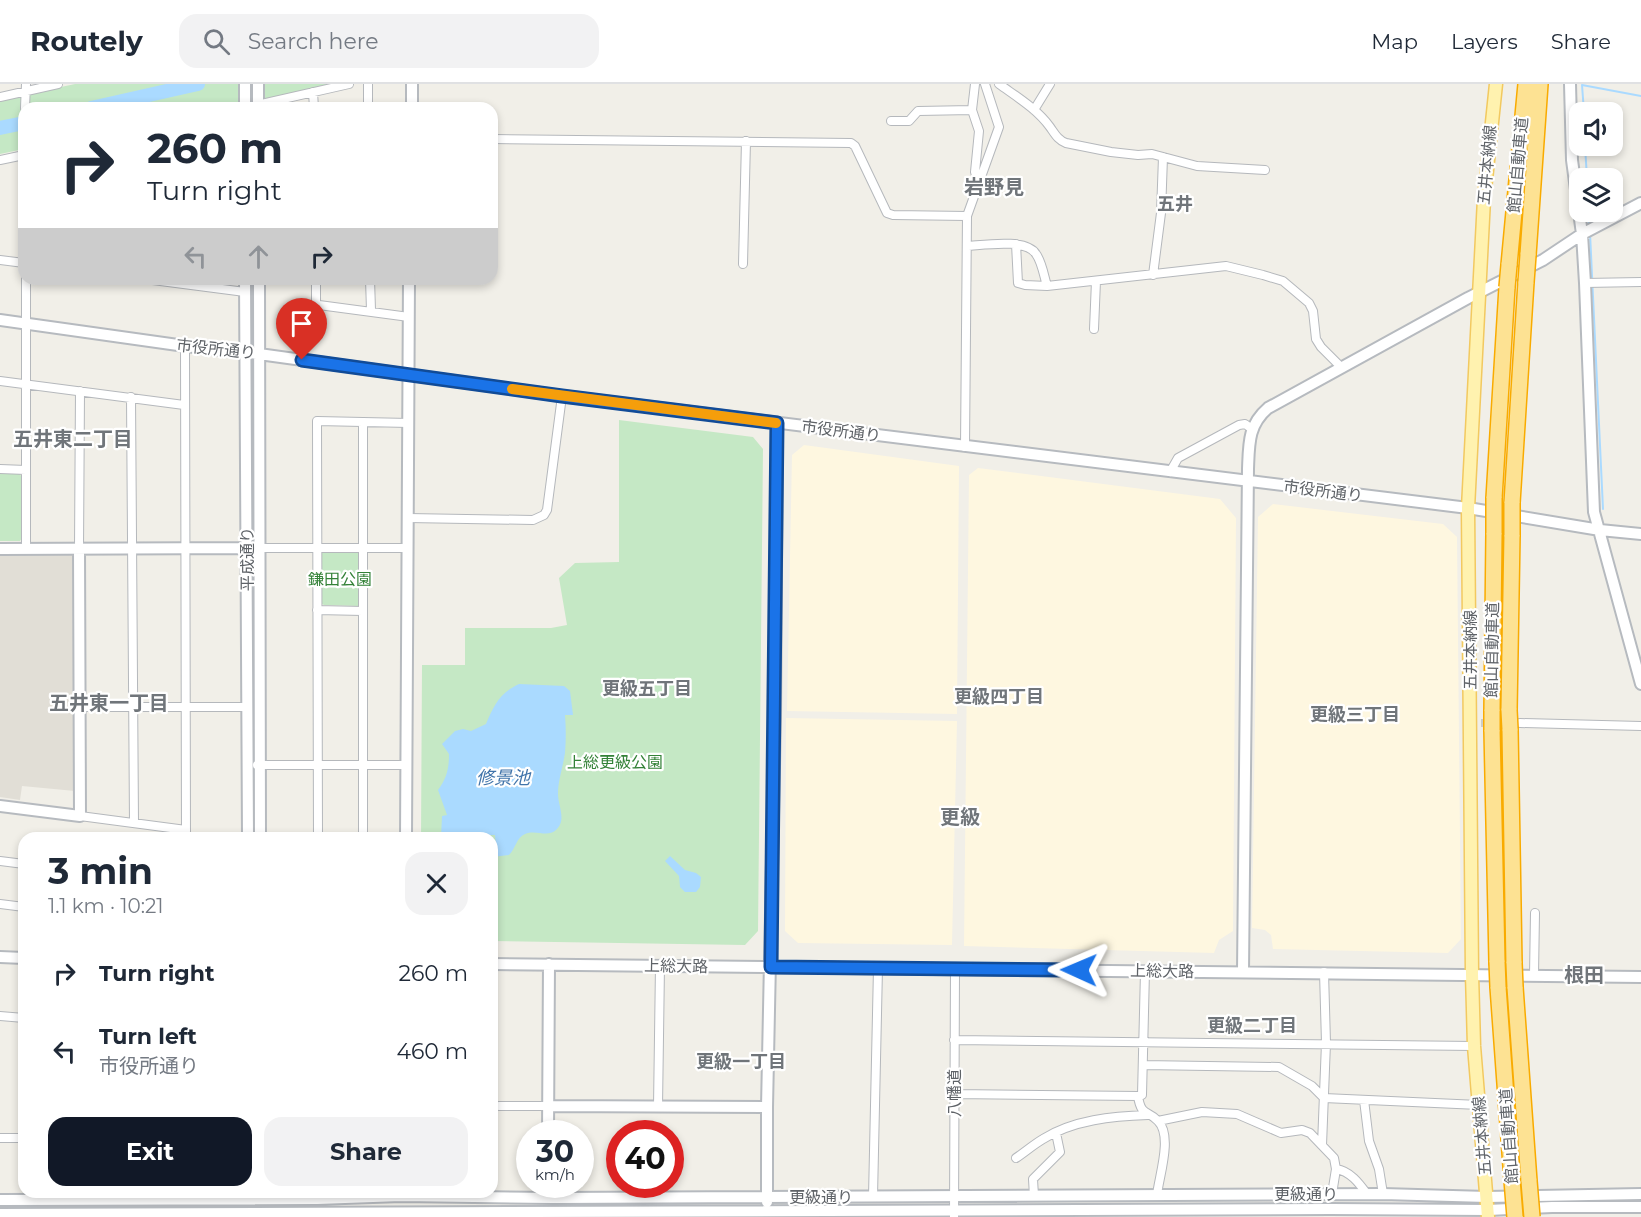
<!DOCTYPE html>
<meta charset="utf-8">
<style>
:root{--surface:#fff;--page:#f2f2f3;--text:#1f2937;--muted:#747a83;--line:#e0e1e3;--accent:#111827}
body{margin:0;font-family:Montserrat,"Noto Sans JP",sans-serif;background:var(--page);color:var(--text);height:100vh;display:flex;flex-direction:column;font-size:22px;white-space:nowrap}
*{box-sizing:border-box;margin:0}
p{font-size:20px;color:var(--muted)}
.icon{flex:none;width:33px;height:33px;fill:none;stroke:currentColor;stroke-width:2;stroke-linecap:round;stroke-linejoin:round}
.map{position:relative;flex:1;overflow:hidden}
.drawer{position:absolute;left:18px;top:748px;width:480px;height:366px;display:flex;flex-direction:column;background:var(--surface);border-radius:18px;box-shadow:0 3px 9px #0003}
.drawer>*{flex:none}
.hud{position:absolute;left:18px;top:18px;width:480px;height:183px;border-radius:18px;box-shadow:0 3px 9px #0003;background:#fff;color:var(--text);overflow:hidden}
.buttons{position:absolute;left:1569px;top:18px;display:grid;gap:12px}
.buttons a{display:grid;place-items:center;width:54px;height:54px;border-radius:12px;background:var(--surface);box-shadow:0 3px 9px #0003;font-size:30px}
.speed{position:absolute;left:516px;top:1036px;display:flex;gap:12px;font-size:30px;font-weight:700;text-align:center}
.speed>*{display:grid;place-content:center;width:78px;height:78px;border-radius:50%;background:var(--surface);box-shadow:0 3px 9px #0003;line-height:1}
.speed small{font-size:15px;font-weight:400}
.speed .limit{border:9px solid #d22;background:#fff;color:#111}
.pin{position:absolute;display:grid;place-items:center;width:51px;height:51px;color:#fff;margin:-62px -26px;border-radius:50% 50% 50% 0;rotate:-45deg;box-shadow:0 0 6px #0007}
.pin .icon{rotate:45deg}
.me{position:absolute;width:66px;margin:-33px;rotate:271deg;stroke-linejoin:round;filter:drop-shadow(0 0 4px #0008)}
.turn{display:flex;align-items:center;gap:21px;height:126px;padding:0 30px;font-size:27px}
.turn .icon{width:78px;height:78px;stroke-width:2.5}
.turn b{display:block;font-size:42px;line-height:51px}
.lanes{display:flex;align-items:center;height:57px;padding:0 30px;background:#0003;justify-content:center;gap:30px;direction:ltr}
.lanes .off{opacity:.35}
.round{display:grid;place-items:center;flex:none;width:63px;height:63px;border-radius:18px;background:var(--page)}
.headline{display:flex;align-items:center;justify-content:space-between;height:102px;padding:0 30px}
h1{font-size:36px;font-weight:700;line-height:45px}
.button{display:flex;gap:12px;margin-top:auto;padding:12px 30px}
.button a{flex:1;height:69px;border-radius:18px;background:var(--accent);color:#fff;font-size:24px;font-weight:700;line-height:69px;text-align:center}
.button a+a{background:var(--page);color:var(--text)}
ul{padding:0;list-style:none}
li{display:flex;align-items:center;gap:18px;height:78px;padding:0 30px}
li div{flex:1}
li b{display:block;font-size:22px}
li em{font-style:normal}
header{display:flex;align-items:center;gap:36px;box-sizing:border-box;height:84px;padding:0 30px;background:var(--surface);border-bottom:2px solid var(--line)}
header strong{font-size:28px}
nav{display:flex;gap:33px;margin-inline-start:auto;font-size:21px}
.search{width:420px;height:54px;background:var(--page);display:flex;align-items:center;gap:15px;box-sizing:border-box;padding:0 21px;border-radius:18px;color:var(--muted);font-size:22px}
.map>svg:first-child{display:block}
.commercial{fill:#fef7e0}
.education{fill:#e1ded6}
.green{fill:#c5e8c5}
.water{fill:#aadaff}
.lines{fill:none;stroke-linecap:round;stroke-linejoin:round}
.stream{stroke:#aadaff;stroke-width:2}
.river{stroke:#aadaff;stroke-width:14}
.street-tunnel{stroke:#ccccc8;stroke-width:8;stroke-dasharray:8 4;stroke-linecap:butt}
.street-casing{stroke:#b5b8bc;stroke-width:10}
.secondary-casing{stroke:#b6babf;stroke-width:14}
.primary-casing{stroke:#f2c960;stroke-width:15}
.highway-casing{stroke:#f9ab00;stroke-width:18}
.street{stroke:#fff;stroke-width:8}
.secondary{stroke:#fff;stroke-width:10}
.primary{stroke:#fff2af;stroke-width:12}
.highway{stroke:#fde293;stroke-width:15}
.highway-bridge-casing{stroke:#f9ab00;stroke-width:18;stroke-linecap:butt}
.highway-bridge{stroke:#fde293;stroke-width:15}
.route-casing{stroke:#114b97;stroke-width:15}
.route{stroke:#1a73e8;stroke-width:10}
.slow{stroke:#f59e0b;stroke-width:10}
.labels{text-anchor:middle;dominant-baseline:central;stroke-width:4.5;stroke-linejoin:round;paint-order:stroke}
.street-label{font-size:16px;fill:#5f6368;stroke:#fff}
.park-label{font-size:16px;fill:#348238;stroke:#fff}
.neighbourhood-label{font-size:18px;font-weight:bold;fill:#70757a;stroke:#fff}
.water-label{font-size:18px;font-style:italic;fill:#4174aa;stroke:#fff}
.quarter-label{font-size:20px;font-weight:bold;fill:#70757a;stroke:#fff}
</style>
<header>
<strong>Routely</strong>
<div class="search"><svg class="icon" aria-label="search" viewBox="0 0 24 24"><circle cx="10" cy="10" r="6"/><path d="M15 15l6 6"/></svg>Search here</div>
<nav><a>Map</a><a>Layers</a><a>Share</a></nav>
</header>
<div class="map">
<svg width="1641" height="1133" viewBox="0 0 1641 1133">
<rect width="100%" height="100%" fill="#f1efe8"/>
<path class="commercial" d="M804,361l155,21 -2,248 -170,-3 5,-256z
M978,384l242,31 16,19 -3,413 -14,9 -5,13 -250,-7 5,-471z
M1273,420l170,20 14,13 4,402 -13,14 -175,-4 -2,-14 -6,-5 -13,-2 6,-411z
M786,634l171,3 -5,224 -154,-2 -13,-12z"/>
<path class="education" d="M70,467l6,6 -1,234 -53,-5 -2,14 -20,-3v-245z"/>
<path class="green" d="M75,0h260l-114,24h-197v41l-24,5v-54z
M619,336l134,17 10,12 -5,482 -13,14 -253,-4v-103h-71l1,-173h43v-37h86l16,-3 -8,-47 16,-15 44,-1z
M0,389h19l3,4v61l-2,3h-20z
M322,467h34l5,4 -1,49 -2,2 -34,-1 -4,-2 -1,-50z"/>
<path class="water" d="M519,600l45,2 6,5 3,24h-8c1,13 1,25 0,38 -2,14 -7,27 -7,41 0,12 9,26 -2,36 -9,8 -20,-1 -31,4 -9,4 -9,14 -16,21l-17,2v-7l4,-2 -1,-13h-9l-1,3h-44l1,-22 5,-1 -9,-25c9,-12 11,-22 11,-36l-7,-10 13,-13 8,-2 8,2 15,-7c8,-19 14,-31 33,-40z
M670,772l15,14 11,3 5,4 -1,10 -4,5h-11l-5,-5 -1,-11 -14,-15z"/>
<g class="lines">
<path class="stream" d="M1584,28l-2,-27 59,11
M1585,62l2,32
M1588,128l1,13
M1590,149l13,276"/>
<path class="river" d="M91,24l107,-24
M0,44l24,-5"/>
<path class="street-tunnel" d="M1481,639h31"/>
<defs>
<path id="street" d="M975,0l-3,26 7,21 -4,41 3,11
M999,0c18,13 38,25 51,43 5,7 8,13 16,16l45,9 27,3 14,-1 45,12 68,4
M313,8l1,16
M0,13l58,-13
M25,24l1,-24
M244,24l105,-24
M368,24v-24
M1034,26l16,-26
M891,37h18l9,-10 54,-1
M492,55l359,4 4,3 32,67 6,2 74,1
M0,76l24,-5
M1016,160l2,39 7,2 22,1
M967,162c17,-1 59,-8 69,8 6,8 8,22 11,32l179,-20 37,9 20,6 26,22 4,8 3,28 5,8 20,20
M0,176l24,3
M743,180l3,-123
M1153,191l8,-62 2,-56
M26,195v270
M145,195l100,13
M316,195v24l3,2 90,12
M370,195l1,31
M1585,199l56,-1
M1094,245l2,-48
M185,262l1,492
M0,297l184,24
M131,313l3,426
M363,338v416
M965,363l2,-231 32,-89 -14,-43
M0,385l26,1
M1170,388l8,-14 61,-33 6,-1 7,5
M408,434l125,2 11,-5 3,-5 15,-114
M259,464h148
M79,465l1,-158
M317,526l46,1
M80,623h167
M1520,639l121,3
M257,681h149
M80,732l106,14
M318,754l-1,-417 92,2
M0,777l24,3
M0,820l24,3
M1534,891l1,-62
M0,932l24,2
M954,956l520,6
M1143,981l136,2 33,19 12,12 155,7
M954,1010l184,2 4,-1 3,-124
M1138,1012c3,21 10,14 20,25 15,15 1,55 -1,74
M1364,1016l5,41 10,28 4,25
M499,1022h48
M658,1023l2,-141
M1158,1037l44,-9 35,2 44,19 21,-3 8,3 24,25 2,11 -4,25
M0,1054h24
M1322,1061l4,-102 -2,-71
M1016,1074c9,-6 17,-13 27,-19 30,-19 70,-23 105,-24
M1336,1085c14,2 23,14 31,25
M552,1101l1,13
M1034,1112l-1,-17 27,-27 -4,-19
M873,1113l5,-229
M954,1133l1,-248"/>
<path id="secondary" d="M245,0v24
M258,0v24
M1570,0l2,76 10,74 3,49 9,229 47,172
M412,24v-24
M245,195l3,559
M259,195l1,559
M0,236l185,26 74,8 303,42 906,112 132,22 41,4
M0,465l247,-1
M0,722l80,10 -1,-267
M406,754l3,-559
M0,873l24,1
M492,880l1149,13
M1243,888l5,-503c1,-25 0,-44 20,-61l200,-110 75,-38 39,-26 59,-31
M547,1022l220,1
M548,1050l1,-170
M541,1114l2,-13
M0,1116l317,-1 84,-3 152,2 830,-4 104,3 154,-3
M767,1118v-95l8,-389 2,-295
M0,1130l1331,-5 157,1 64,-3h89"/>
<path id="primary" d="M1488,1133l-14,-171 -2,-72 -4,-466 16,-309 12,-115"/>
<path id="highway" d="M1528,171l12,-171
M1509,181l17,-181
M1494,414l13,-211
M1512,419l14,-221
M1509,626l3,-175
M1492,627l2,-178
M1510,645l4,234
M1492,646l5,232
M1498,903l14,193
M1515,903l14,194"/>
</defs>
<use href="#street" class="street-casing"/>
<use href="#secondary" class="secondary-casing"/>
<use href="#primary" class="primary-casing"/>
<use href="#highway" class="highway-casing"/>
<use href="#street" class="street"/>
<use href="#secondary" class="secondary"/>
<use href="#primary" class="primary"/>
<use href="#highway" class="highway"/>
<defs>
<path id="highway-bridge" d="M1526,198l2,-27
M1507,203l2,-22
M1494,449v-35
M1512,451v-32
M1509,626l1,19
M1492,627v19
M1497,878l1,25
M1514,879l1,24
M1512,1096l3,37
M1529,1097l3,36"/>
</defs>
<use href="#highway-bridge" class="highway-bridge-casing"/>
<use href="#highway-bridge" class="highway-bridge"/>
</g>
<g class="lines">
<defs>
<path id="route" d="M302,276l260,36 215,27 -6,544 308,3"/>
</defs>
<use href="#route" class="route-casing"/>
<use href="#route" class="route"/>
<path class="slow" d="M512,305l264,34"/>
</g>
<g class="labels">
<g class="street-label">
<text transform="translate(1487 81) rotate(-85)">五井本納線</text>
<text transform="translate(1518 81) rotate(-85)">館山自動車道</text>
<text transform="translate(216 265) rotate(6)">市役所通り</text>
<text transform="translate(841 347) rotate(7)">市役所通り</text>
<text transform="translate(1323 407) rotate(7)">市役所通り</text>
<text transform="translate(247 475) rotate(-90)">平成通り</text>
<text transform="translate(1470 566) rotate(-90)">五井本納線</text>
<text transform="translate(1492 566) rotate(-89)">館山自動車道</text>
<text transform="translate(676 882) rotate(1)">上総大路</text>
<text transform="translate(1162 887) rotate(1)">上総大路</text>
<text transform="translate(954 1009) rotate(-90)">八幡道</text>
<text transform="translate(1482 1052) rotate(-95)">五井本納線</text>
<text transform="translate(1509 1052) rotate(-94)">館山自動車道</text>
<text x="1306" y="1110">更級通り</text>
<text x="821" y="1113">更級通り</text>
</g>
<g class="park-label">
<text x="340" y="495">鎌田公園</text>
<text x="615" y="678">上総更級公園</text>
</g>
<g class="neighbourhood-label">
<text x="1175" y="120">五井</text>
<text x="647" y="605">更級五丁目</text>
<text x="999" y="613">更級四丁目</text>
<text x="1355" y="631">更級三丁目</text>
<text x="1252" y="942">更級二丁目</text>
<text x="741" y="978">更級一丁目</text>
</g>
<g class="water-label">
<text x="503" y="694">修景池</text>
</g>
<g class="quarter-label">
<text x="994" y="103">岩野見</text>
<text x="73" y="355">五井東二丁目</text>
<text x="109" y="619">五井東一丁目</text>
<text x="960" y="733">更級</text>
<text x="1584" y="891">根田</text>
</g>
</g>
</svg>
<div class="buttons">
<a><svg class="icon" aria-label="sound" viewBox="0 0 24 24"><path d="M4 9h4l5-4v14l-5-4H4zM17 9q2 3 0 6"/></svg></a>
<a><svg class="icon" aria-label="layers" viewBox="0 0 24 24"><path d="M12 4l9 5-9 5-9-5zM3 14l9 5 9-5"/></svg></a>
</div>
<div class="speed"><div>30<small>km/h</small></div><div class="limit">40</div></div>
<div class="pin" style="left:302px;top:276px;background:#d93025"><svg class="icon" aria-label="arrive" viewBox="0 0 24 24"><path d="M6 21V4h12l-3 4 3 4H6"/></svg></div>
<svg class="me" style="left:1079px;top:886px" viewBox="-20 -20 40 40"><path d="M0-17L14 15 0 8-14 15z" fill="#1a73e8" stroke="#fff" stroke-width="4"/></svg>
<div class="hud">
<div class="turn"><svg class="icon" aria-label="right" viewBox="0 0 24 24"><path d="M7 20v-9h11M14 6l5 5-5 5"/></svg><div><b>260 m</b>Turn right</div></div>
<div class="lanes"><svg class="icon off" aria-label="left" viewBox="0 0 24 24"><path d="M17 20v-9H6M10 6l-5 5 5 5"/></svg><svg class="icon off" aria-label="ahead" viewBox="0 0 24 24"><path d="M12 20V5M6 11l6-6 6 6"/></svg><svg class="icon" aria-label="right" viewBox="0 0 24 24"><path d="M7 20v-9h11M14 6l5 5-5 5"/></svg></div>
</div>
<section class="drawer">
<div class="headline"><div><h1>3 min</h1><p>1.1 km · 10:21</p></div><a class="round"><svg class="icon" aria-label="close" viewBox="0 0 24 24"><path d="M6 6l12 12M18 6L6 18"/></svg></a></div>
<ul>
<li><svg class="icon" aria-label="right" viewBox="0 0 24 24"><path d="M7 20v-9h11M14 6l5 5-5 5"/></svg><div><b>Turn right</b></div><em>260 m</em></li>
<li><svg class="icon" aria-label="left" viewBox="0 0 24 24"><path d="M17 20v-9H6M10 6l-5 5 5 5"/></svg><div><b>Turn left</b><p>市役所通り</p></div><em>460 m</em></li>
</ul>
<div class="button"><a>Exit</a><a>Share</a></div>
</section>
</div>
